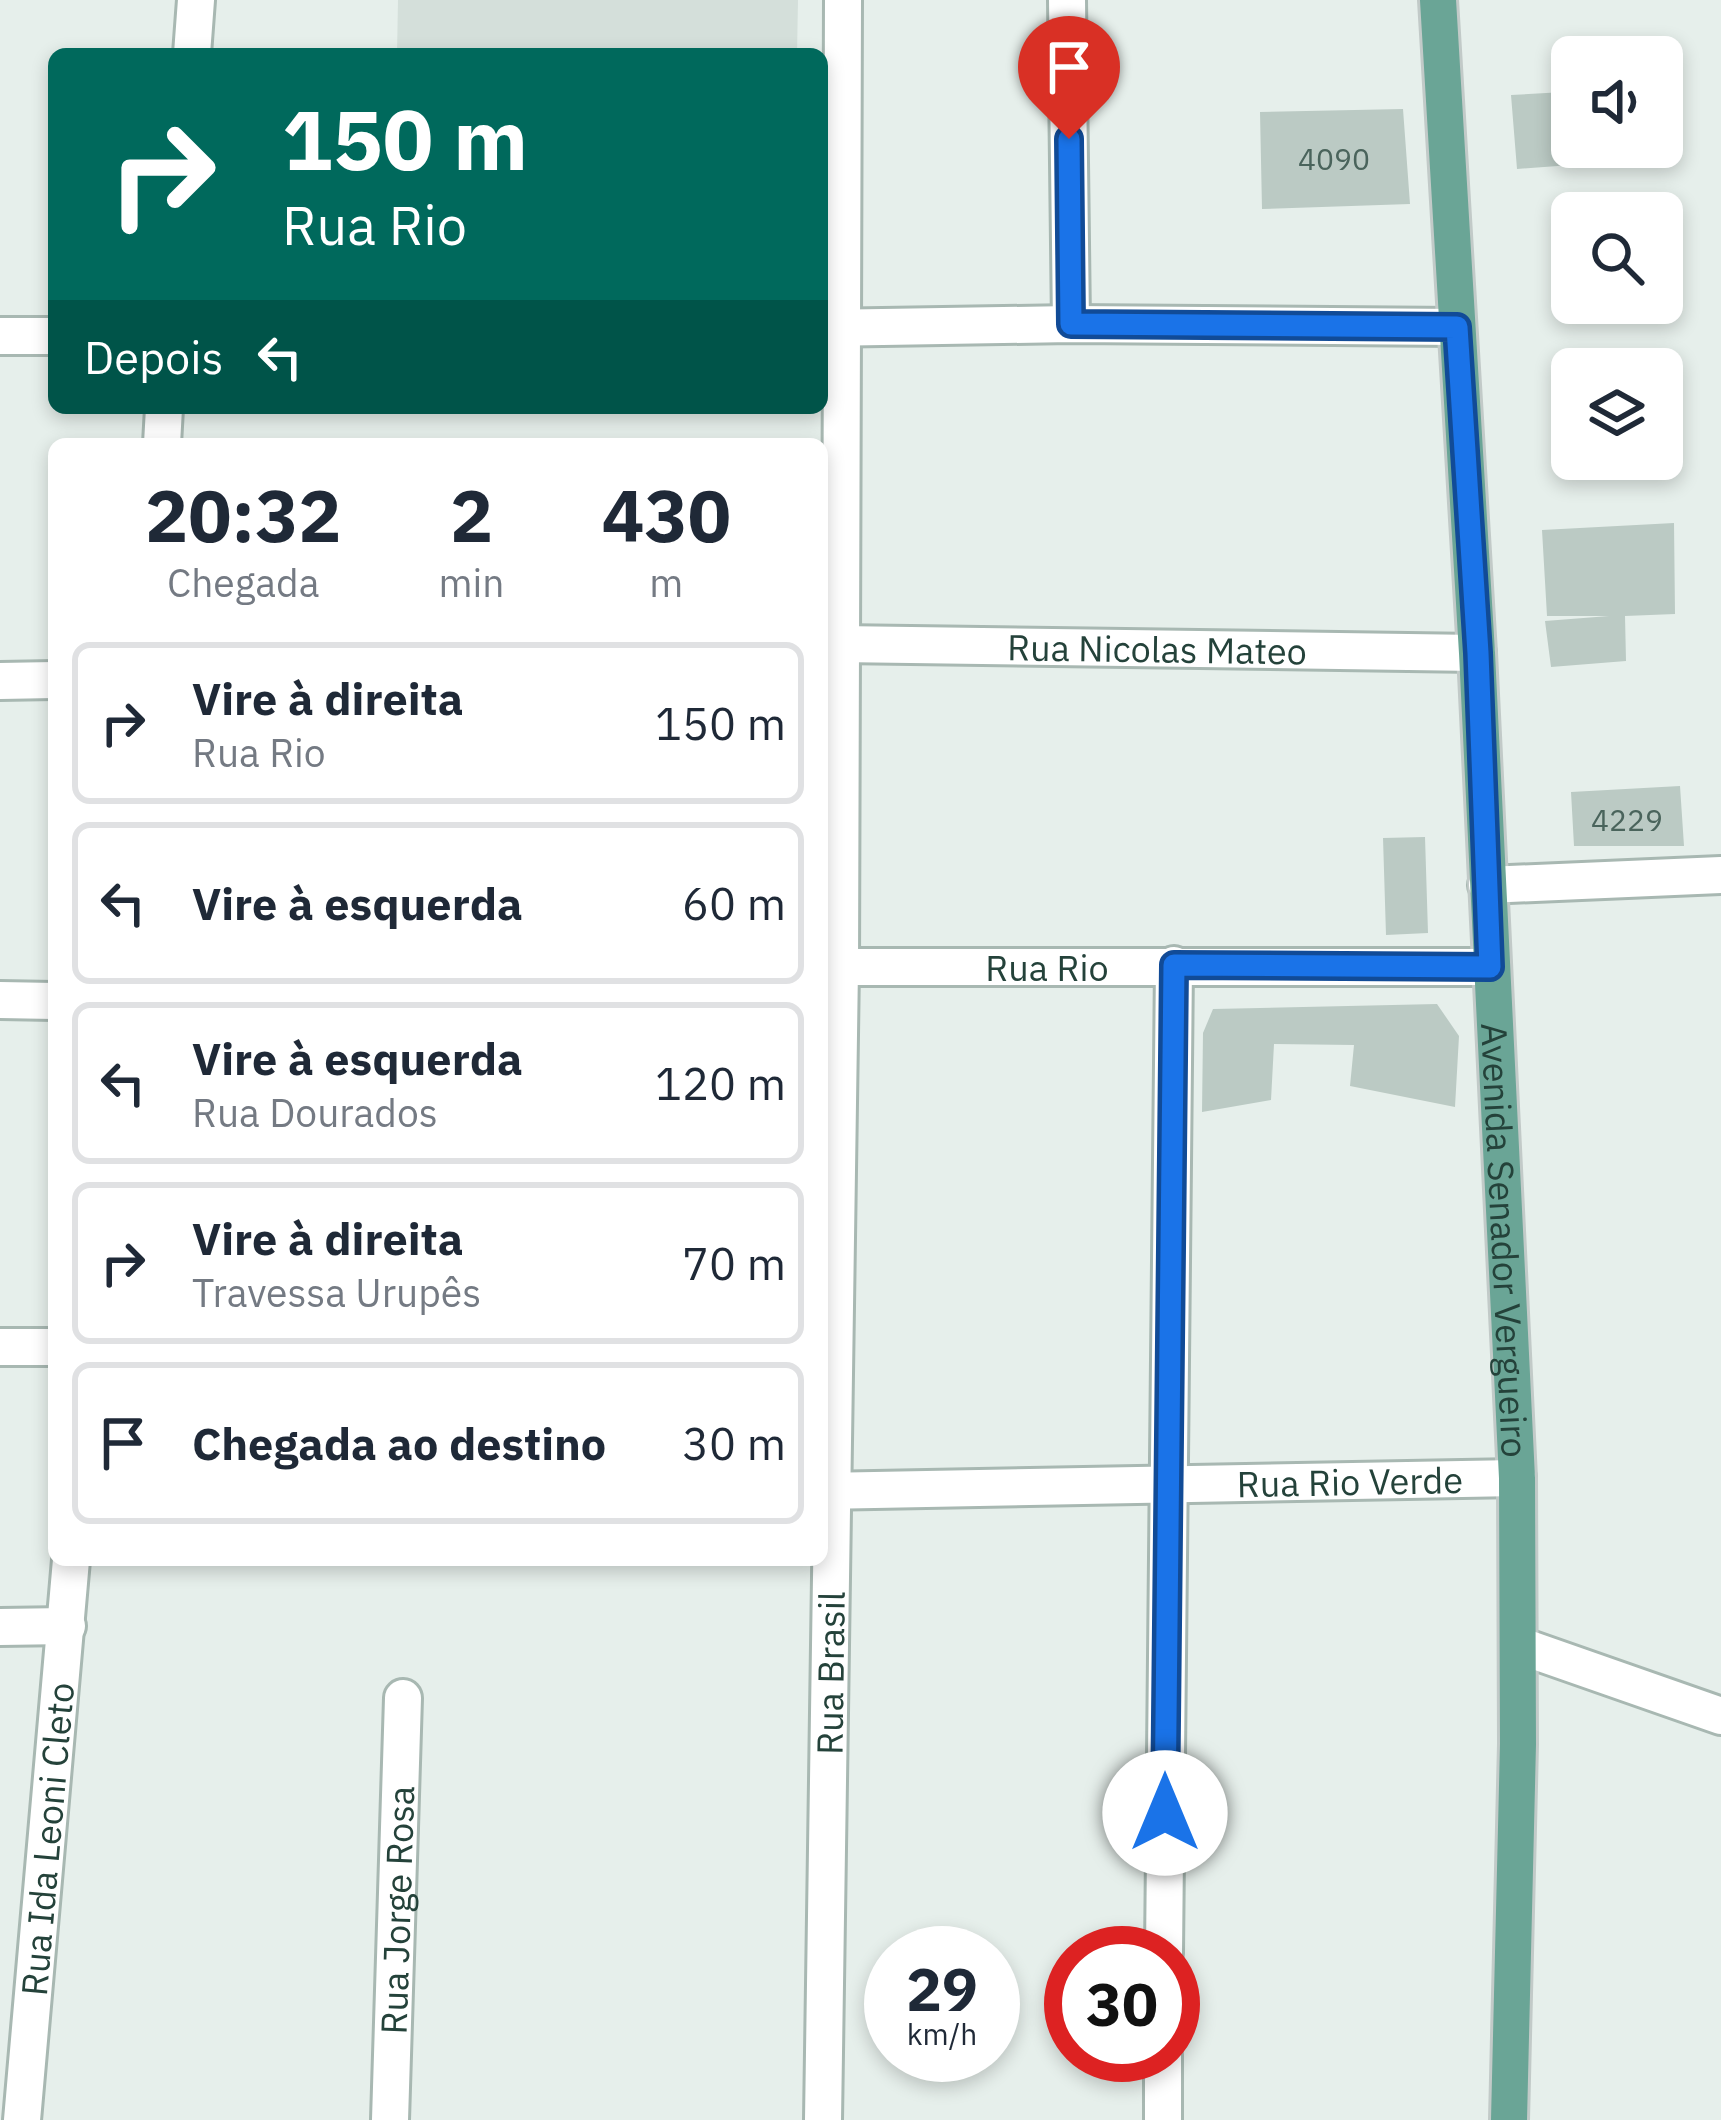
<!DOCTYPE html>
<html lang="pt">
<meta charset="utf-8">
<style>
:root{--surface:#fff;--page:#f2f2f3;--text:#1f2937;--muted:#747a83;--line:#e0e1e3}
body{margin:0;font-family:"IBM Plex Sans",sans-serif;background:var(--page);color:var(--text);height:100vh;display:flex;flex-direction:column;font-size:45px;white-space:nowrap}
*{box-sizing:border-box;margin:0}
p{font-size:39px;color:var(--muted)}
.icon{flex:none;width:66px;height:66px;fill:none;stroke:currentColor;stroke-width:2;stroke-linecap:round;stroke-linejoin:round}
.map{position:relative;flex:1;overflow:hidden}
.panel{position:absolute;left:48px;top:438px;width:780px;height:1128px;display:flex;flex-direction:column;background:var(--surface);border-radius:18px;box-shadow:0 6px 18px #0003}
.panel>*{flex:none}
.hud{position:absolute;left:48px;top:48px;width:780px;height:366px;border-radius:18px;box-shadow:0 6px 18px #0003;background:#00695c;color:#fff;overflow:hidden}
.controls{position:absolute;left:1551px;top:36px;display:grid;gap:24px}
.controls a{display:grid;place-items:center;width:132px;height:132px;border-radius:18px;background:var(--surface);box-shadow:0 6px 18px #0003;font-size:60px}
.speed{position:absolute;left:864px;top:1926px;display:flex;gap:24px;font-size:60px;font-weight:700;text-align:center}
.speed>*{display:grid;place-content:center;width:156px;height:156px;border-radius:50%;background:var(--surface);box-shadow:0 6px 18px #0003;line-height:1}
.speed small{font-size:30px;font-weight:400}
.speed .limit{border:18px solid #d22;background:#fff;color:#111}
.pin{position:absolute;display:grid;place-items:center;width:102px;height:102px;color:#fff;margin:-123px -51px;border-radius:50% 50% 50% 0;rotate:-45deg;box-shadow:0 0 12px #0007}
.pin .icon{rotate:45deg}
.me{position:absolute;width:132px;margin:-66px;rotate:0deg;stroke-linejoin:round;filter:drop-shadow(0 0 9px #0008)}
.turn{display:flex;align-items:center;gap:42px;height:252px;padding:0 36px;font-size:54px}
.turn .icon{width:156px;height:156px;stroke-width:2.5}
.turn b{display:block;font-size:84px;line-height:102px}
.then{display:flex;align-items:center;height:114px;padding:0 36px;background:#0003;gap:24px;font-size:45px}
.eta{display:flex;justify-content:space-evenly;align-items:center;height:204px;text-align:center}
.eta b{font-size:72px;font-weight:800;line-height:84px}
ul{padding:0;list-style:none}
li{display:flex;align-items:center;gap:36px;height:162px;margin:0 24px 18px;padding:0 12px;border:6px solid var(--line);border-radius:18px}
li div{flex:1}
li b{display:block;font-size:45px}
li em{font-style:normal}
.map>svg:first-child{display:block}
.built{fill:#d4dfda}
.building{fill:#bbcac4}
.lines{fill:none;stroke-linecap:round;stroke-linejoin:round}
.minor-casing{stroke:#a8b8b2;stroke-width:42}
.tertiary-casing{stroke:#a8b8b2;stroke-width:42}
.primary-casing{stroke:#c2cac8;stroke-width:42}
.minor{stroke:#fff;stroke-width:36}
.tertiary{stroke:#fff;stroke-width:36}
.primary{stroke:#6aa596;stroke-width:36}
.route-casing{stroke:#114b97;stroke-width:30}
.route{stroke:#1a73e8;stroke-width:21}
.labels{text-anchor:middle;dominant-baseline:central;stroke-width:10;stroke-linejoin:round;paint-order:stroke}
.number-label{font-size:30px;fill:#4a645c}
.street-label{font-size:36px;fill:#24423a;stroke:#f7fbf9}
</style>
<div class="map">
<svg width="1721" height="2120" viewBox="0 0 1721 2120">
<rect width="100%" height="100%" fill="#e6efeb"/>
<path class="built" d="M398,0h400l-1,54h-400z"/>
<path class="building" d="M1564,92l7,73 -54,4 -6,-74z
M1403,109l7,95 -148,5 -2,-97z
M1674,523l1,91 -50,2 1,45 -75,6 -6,-46 64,-5h-62l-5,-86z
M1680,786l4,60h-110l-3,-54z
M1425,837l3,96 -42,2 -3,-97z
M1437,1004l22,32 -4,71 -105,-21 4,-41 -80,-1 -3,56 -69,12 1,-79 10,-24z"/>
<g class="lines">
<defs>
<g id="minor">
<path d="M1067,0l4,324"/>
<path d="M822,328l249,-4 386,3"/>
<path d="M0,336h54"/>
<path id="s1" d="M839,644l638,9"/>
<path d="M0,681l54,-1"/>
<path id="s2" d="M822,967h668"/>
<path d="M0,1000l54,1"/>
<path d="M0,1347h54"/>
<path id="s3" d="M822,1491l695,-13"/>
<path d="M0,1627l67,-1"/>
<path d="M1518,1645l203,71"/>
<path d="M1164,1953l10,-988"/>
<path id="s4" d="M390,2120l13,-422"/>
<path id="s5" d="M823,2120l17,-1153 3,-967"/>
<path d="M1163,2120v-65"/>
</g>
<g id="tertiary">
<path d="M192,54l4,-54"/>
<path d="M162,444l2,-36"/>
<path d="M1487,885l234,-10"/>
<path id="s6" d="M22,2120l49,-560"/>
</g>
<g id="primary">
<path id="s7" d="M1438,0l39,653 40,825 1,266 -9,376"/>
</g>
</defs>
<use href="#minor" class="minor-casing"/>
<use href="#tertiary" class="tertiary-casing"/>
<use href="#primary" class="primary-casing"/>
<use href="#minor" class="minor"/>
<use href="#tertiary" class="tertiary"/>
<use href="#primary" class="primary"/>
</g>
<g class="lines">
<defs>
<path id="route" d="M1069,139l2,185 386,3 21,326 12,314 -316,-2 -9,848"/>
</defs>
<use href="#route" class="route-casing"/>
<use href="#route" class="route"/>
</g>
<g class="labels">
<g class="number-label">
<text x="1334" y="158">4090</text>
<text x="1627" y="819">4229</text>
</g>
<g class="street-label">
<text stroke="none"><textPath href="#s1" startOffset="318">Rua Nicolas Mateo</textPath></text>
<text stroke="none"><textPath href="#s2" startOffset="225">Rua Rio</textPath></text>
<text stroke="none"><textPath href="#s7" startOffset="1242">Avenida Senador Vergueiro</textPath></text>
<text stroke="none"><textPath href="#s3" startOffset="528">Rua Rio Verde</textPath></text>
<text stroke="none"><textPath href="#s5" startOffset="447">Rua Brasil</textPath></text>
<text stroke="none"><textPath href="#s6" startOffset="282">Rua Ida Leoni Cleto</textPath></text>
<text stroke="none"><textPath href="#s4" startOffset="210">Rua Jorge Rosa</textPath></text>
</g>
</g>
</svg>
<div class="controls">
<a><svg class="icon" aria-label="sound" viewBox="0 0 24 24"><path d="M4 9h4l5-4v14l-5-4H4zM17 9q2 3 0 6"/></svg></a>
<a><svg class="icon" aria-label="search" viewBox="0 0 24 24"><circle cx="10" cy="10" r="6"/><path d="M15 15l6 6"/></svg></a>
<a><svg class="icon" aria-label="layers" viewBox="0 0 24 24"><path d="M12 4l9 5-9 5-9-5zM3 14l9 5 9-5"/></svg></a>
</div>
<div class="speed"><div>29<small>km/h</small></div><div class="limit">30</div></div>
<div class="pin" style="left:1069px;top:139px;background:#d93025"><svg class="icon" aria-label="arrive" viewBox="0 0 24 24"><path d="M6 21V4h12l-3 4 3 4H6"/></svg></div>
<svg class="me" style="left:1165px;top:1813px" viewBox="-20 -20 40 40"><circle r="19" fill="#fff"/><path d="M0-13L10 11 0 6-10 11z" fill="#1a73e8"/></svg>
<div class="hud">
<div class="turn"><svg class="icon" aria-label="right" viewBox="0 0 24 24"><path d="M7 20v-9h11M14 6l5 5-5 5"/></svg><div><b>150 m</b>Rua Rio</div></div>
<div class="then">Depois<svg class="icon" aria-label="left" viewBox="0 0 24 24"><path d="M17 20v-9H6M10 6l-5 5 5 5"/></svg></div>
</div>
<section class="panel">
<div class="eta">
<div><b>20:32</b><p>Chegada</p></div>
<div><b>2</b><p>min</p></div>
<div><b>430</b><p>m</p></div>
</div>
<ul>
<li><svg class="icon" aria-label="right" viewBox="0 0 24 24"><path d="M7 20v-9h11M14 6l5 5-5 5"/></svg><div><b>Vire à direita</b><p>Rua Rio</p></div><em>150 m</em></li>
<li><svg class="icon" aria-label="left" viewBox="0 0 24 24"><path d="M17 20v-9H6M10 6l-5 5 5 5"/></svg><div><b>Vire à esquerda</b></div><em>60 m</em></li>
<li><svg class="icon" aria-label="left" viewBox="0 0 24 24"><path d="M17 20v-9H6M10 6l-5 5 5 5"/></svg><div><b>Vire à esquerda</b><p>Rua Dourados</p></div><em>120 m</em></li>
<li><svg class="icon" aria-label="right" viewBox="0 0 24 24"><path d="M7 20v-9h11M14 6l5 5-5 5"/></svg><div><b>Vire à direita</b><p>Travessa Urupês</p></div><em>70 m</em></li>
<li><svg class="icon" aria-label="arrive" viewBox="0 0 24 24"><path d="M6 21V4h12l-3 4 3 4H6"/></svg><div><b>Chegada ao destino</b></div><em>30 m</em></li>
</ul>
</section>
</div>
